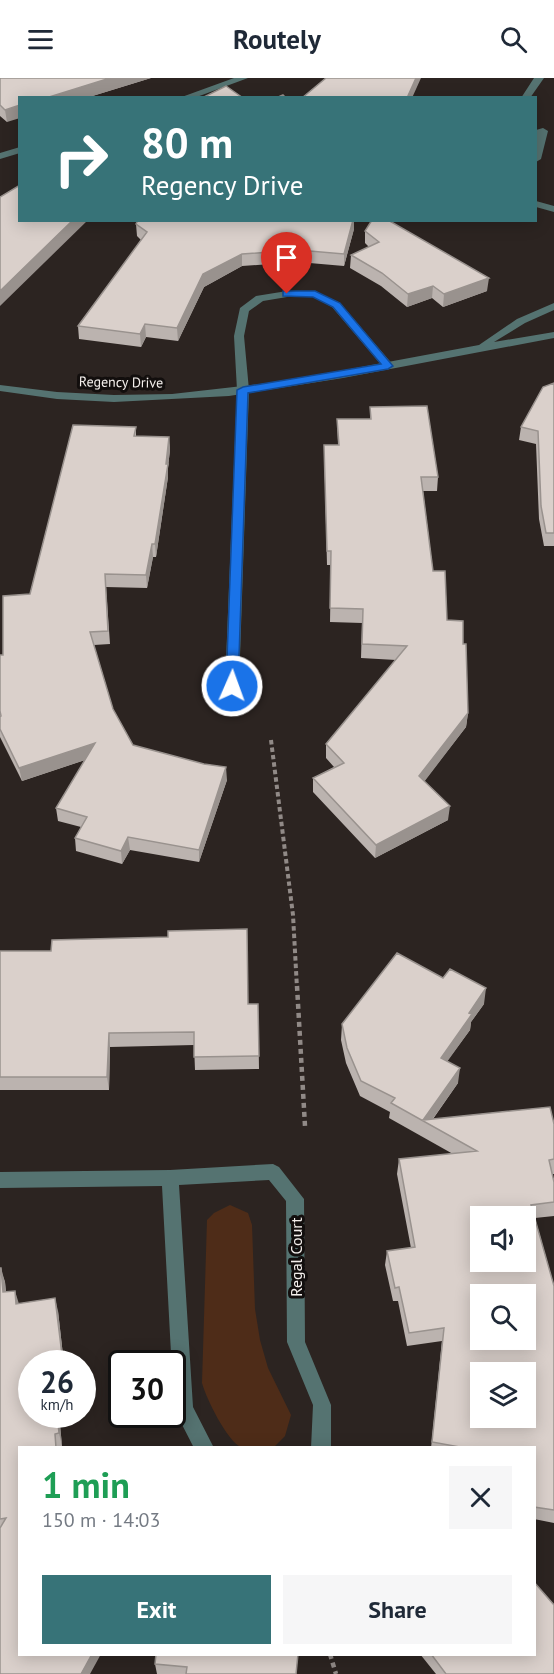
<!DOCTYPE html>
<meta charset="utf-8">
<style>
:root{--surface:#fff;--page:#f6f6f7;--text:#1f2937;--muted:#747a83;--accent:#377378}
body{margin:0;font-family:"PT Sans",sans-serif;background:var(--page);color:var(--text);height:100vh;display:flex;flex-direction:column;font-size:22px;white-space:nowrap}
*{box-sizing:border-box;margin:0}
p{font-size:20px;color:var(--muted)}
.icon{flex:none;width:33px;height:33px;fill:none;stroke:currentColor;stroke-width:2;stroke-linecap:round;stroke-linejoin:round}
.map{position:relative;flex:1;overflow:hidden}
.side{position:absolute;left:18px;top:1368px;width:518px;height:210px;display:flex;flex-direction:column;background:var(--surface);border-radius:0px;box-shadow:0 3px 15px #0003}
.side>*{flex:none}
.hud{position:absolute;left:18px;top:18px;width:519px;height:126px;border-radius:0px;box-shadow:0 3px 15px #0003;background:#377378;color:#fff;overflow:hidden}
.tools{position:absolute;left:470px;top:1128px;display:grid;gap:12px}
.tools a{display:grid;place-items:center;width:66px;height:66px;border-radius:0px;background:var(--surface);box-shadow:0 3px 15px #0003;font-size:30px}
.speed{position:absolute;left:18px;top:1272px;display:flex;gap:12px;font-size:30px;font-weight:700;text-align:center}
.speed>*{display:grid;place-content:center;width:78px;height:78px;border-radius:50%;background:var(--surface);box-shadow:0 3px 15px #0003;line-height:1}
.speed small{font-size:15px;font-weight:400}
.speed .limit{border:3px solid #111;border-radius:9px;background:#fff;color:#111}
.pin{position:absolute;display:grid;place-items:center;width:51px;height:51px;color:#fff;margin:-62px -26px;border-radius:50% 50% 50% 0;rotate:-45deg;box-shadow:0 0 6px #0007}
.pin .icon{rotate:45deg}
.me{position:absolute;width:66px;margin:-33px;rotate:2deg;stroke-linejoin:round;filter:drop-shadow(0 0 4px #0008)}
.turn{display:flex;align-items:center;gap:21px;height:126px;padding:0 24px;font-size:27px}
.turn .icon{width:78px;height:78px;stroke-width:2.5}
.turn b{display:block;font-size:42px;line-height:51px}
.round{display:grid;place-items:center;flex:none;width:63px;height:63px;border-radius:0px;background:var(--page)}
.summary{display:flex;align-items:center;justify-content:space-between;height:102px;padding:0 24px}
h1{font-size:36px;font-weight:700;line-height:45px;color:#1e9e55}
.primary-button{display:flex;gap:12px;margin-top:auto;padding:12px 24px}
.primary-button a{flex:1;height:69px;border-radius:0px;background:var(--accent);color:#fff;font-size:24px;font-weight:700;line-height:69px;text-align:center}
.primary-button a+a{background:var(--page);color:var(--text)}
header{display:flex;justify-content:space-between;align-items:center;height:78px;padding:0 24px;background:var(--surface);font-size:27px;font-weight:700}
.map>svg:first-child{display:block}
.green{fill:#4e2c18}
.lines{fill:none;stroke-linecap:round;stroke-linejoin:round}
.path-far1{stroke:#918a87;stroke-width:4;stroke-dasharray:4.5 3;stroke-linecap:butt}
.path{stroke:#918a87;stroke-width:4.5;stroke-dasharray:5 4;stroke-linecap:butt}
.service{fill:#557371;fill-rule:evenodd}
.minor{fill:#557371;fill-rule:evenodd}
.tertiary{fill:#557371;fill-rule:evenodd}
.wall{fill:#bbb3af}
.shaded-wall{fill:#99928e}
.building{fill:#dad0cb;stroke:#99928e;stroke-width:1.5;fill-rule:evenodd}
.route{fill:#1a73e8;stroke:#114b97;stroke-width:1.5}
.labels{text-anchor:middle;dominant-baseline:central;stroke-width:6;stroke-linejoin:round;paint-order:stroke}
.far-street-label{font-size:14px;fill:#f5f0ed;stroke:#120e0d}
.street-label{font-size:16px;fill:#f5f0ed;stroke:#120e0d}
</style>
<header><svg class="icon" aria-label="menu" viewBox="0 0 24 24"><path d="M4 6h16M4 12h16M4 18h16"/></svg>Routely<svg class="icon" aria-label="search" viewBox="0 0 24 24"><circle cx="10" cy="10" r="6"/><path d="M15 15l6 6"/></svg></header>
<div class="map">
<svg width="554" height="1596" viewBox="0 0 554 1596">
<rect width="100%" height="100%" fill="#2c2421"/>
<path class="green" d="M230,1127l18,8 4,12 3,84 5,31 8,28 23,47 -6,21 -11,11c-9,1 -24,3 -33,0 -14,-6 -35,-49 -39,-64l5,-163 7,-7z"/>
<g class="lines">
<path class="path-far1" d="M271,662l22,175 4,73"/>
<path class="path" d="M297,908l8,140
M330,1576l6,20"/>
<path class="service" d="M534,0h10l-14,20h-9z
M543,50l5,3 -7,28 -5,3v-32z
M536,123l18,5v6l-18,-5z"/>
<path class="minor" d="M234,0h14l-54,20h-15z
M20,69v6l-20,6v-6z
M287,213h28l25,12 54,63 -2,2h-8l-52,-61 -19,-10h-26l-24,4 -14,10 -5,25 5,54 -10,296 -7,5 -7,-5 12,-296 -3,-54 6,-28 16,-12z
M273,1086l6,3 25,32 1,143 26,63v43h-20l2,-43 -26,-63 -1,-141 -17,-21 -90,5 14,222 21,41h-20l-20,-39 -12,-223 -162,2v-16l170,-2z"/>
<path class="tertiary" d="M554,225v7l-29,13 -31,19 60,-10v6l-211,40 -114,18 -115,6 -57,-3 -57,-8v-6l57,7 57,3 58,-1 114,-13 193,-36 38,-26z"/>
</g>
<path class="wall" d="M0,0h151l-65,20h-66l-13,24 -7,-6z
M138,142h216v9l-10,37 -46,-4 -56,4 -38,21 -26,54 -32,-4 -5,10 -62,-8 -1,-13 63,-86 -4,-4 -1,-12z
M365,153l122,60 -44,16 -11,-9 -25,9 -26,-21 -31,-18 1,-13 18,-8 -4,-4z
M554,305v163h-10l-5,-27 -3,-75 -17,-4 2,-13z
M370,329l68,70 -1,14h-14l10,80 14,49 16,24 5,69 -2,14 -42,54 24,39 -73,38 -62,-66v-14l21,-11 -8,-9v-14l70,-84 -35,-2 1,-35 -32,-1 1,-57h-4l-3,-120h14l-1,-26h33z
M136,349v9l33,1 1,13 -2,17v10l-12,80h-3l-6,31 -41,-1 4,57 -16,1 19,64 20,36 94,35 -28,82 -69,-12 -8,14 -46,-13 -1,-13 6,-11 -23,-6 -2,-13 29,-48 -63,21 -22,-44v-82h3l27,-61z
M0,873l248,53h10l1,65 -64,1 -1,-25 -84,2 -1,43h-109z
M484,926l-13,18 -1,8 -23,31 11,22 -25,36 121,5v50h-2l2,8v34l-19,2 19,68v237l-20,-4v-71h-103l11,-107 -35,5 -9,-45h-5l-8,-36 2,-14 24,-3 -14,-74 2,-15 54,-5 -64,-36 1,-6 -30,-16 -14,-33 -5,-23 1,-16z
M0,1190l5,14 1,10 13,12 39,7 6,53h-32l27,50 3,32 -42,2 -20,226z
M420,1576h114l20,20h-118z
M155,1586l141,10h-139z"/>
<path class="shaded-wall" d="M110,0h41l-65,20h-40z
M416,0h5l-9,20h-5z
M20,27v13l-13,4 -2,-12z
M73,142h15l-88,86v-15z
M353,142h1v9l-10,37v-12z
M242,176v12l-38,21 -26,54 -1,-13 26,-54z
M489,200l-2,13 -44,16 1,-13z
M433,208l-1,12 -25,9 1,-13z
M145,246l1,13 -5,10 -1,-13z
M169,359l1,13 -2,17v10l-12,80 -1,-13z
M152,466l1,13 -6,31 -1,-13z
M468,635l-2,14 -48,63 1,-14z
M95,665l2,13 -75,25 -3,-13z
M226,689l1,13 -28,82v-12z
M450,728l-2,14 -73,38 1,-13z
M128,759l2,13 -8,14 -1,-13z
M486,910l-2,16 -13,18 -1,8 -31,43 2,-15 28,-45z
M109,955l1,14 -1,43 -2,-13z
M460,990l-2,15 -29,41 -6,-4z
M1,1190l4,14 2,24 -4,-14z
M15,1213l4,13h-3z
M55,1220l3,13 6,53 -2,-9z
M57,1336h2l3,32 -3,-13z
M92,1576h9l-11,20h-9z"/>
<path class="building" d="M0,0h110l-64,20h-26v7l-15,5 -5,-5z
M326,0h90l-9,20h-105z
M226,8l17,12h-39v-1z
M283,17l3,3h-10z
M20,107v35h53l-73,71v-94z
M138,142h215l-9,34 -46,-4 -56,4 -39,20 -26,54 -32,-4 -5,10 -62,-8 69,-94 -11,-8z
M372,142h16l101,58 -45,16 -11,-8 -25,8 -26,-21 -31,-18 28,-13 -14,-11z
M554,305v150h-8l-5,-27 -3,-75 -17,-4 22,-40z
M427,328l11,71h-17l12,94h12l2,49 16,1v23h3l2,69 -49,63 31,30 -74,39 -63,-67 31,-15 -18,-19 81,-98 -45,-2 1,-35 -33,-1 1,-57h-4l-3,-106h15l-2,-26h34l-1,-12z
M73,347l63,2 -2,9 35,1 -3,27h2l-13,80h-3l-6,31 -41,-1 3,57 -18,1 23,77 20,36 71,19 22,3 -27,83 -71,-13 -7,14 -46,-13 12,-21 -31,-9 39,-65 -76,25 -19,-39v-12l1,-1 -1,-5v-56h3v-59l27,-2z
M247,851l1,75h10l1,52 -65,1v-25l-85,1 -2,44h-107v-126h51l1,-11 116,-3v-6z
M397,875l46,25 7,-9 36,19 -17,25 3,1 -31,44 19,10 -37,52 127,-13 4,17v35l-5,1 5,22v20l-23,3 23,81v224l-20,-3v-59h-69l-33,-6 12,-114 -35,5 -10,-46 -4,1 -8,-37 28,-4 -16,-88 78,-8 -86,-48 4,-5 -34,-17 -14,-33 -5,-24zM480,1138h45v46h-45zM480,1216h45v46h-45zM480,1294h45v46h-45z
M0,1190h1l2,24 12,-1 1,13 39,-6 7,57 -11,2v7h-19v50h25l2,19 -4,1 1,14h-36v206h72l-11,20h-81v-146l6,-10 -6,1z
M534,1504l20,23v69h-108l-15,-20h103z
M156,1576h142l-2,20h-110l1,-7 -32,-3z"/>
<path class="route" d="M283,213h32l25,12 53,63 -5,3 -140,24 -10,293 -6,5 -6,-5 11,-296 6,-3 138,-23 -48,-57 -20,-10 -30,-1z"/>
<g class="labels">
<g class="far-street-label">
<text transform="translate(121 304) rotate(1)">Regency Drive</text>
</g>
<g class="street-label">
<text transform="translate(296 1179) rotate(-90)">Regal Court</text>
</g>
</g>
</svg>
<div class="tools">
<a><svg class="icon" aria-label="sound" viewBox="0 0 24 24"><path d="M4 9h4l5-4v14l-5-4H4zM17 9q2 3 0 6"/></svg></a>
<a><svg class="icon" aria-label="search" viewBox="0 0 24 24"><circle cx="10" cy="10" r="6"/><path d="M15 15l6 6"/></svg></a>
<a><svg class="icon" aria-label="layers" viewBox="0 0 24 24"><path d="M12 4l9 5-9 5-9-5zM3 14l9 5 9-5"/></svg></a>
</div>
<div class="speed"><div>26<small>km/h</small></div><div class="limit">30</div></div>
<div class="pin" style="left:287px;top:216px;background:#d93025"><svg class="icon" aria-label="arrive" viewBox="0 0 24 24"><path d="M6 21V4h12l-3 4 3 4H6"/></svg></div>
<svg class="me" style="left:232px;top:608px" viewBox="-20 -20 40 40"><circle r="17" fill="#1a73e8" stroke="#fff" stroke-width="3"/><path d="M0-11L8 9 0 5-8 9z" fill="#fff"/></svg>
<div class="hud">
<div class="turn"><svg class="icon" aria-label="right" viewBox="0 0 24 24"><path d="M7 20v-9h11M14 6l5 5-5 5"/></svg><div><b>80 m</b>Regency Drive</div></div>
</div>
<section class="side">
<div class="summary"><div><h1>1 min</h1><p>150 m · 14:03</p></div><a class="round"><svg class="icon" aria-label="close" viewBox="0 0 24 24"><path d="M6 6l12 12M18 6L6 18"/></svg></a></div>
<div class="primary-button"><a>Exit</a><a>Share</a></div>
</section>
</div>
